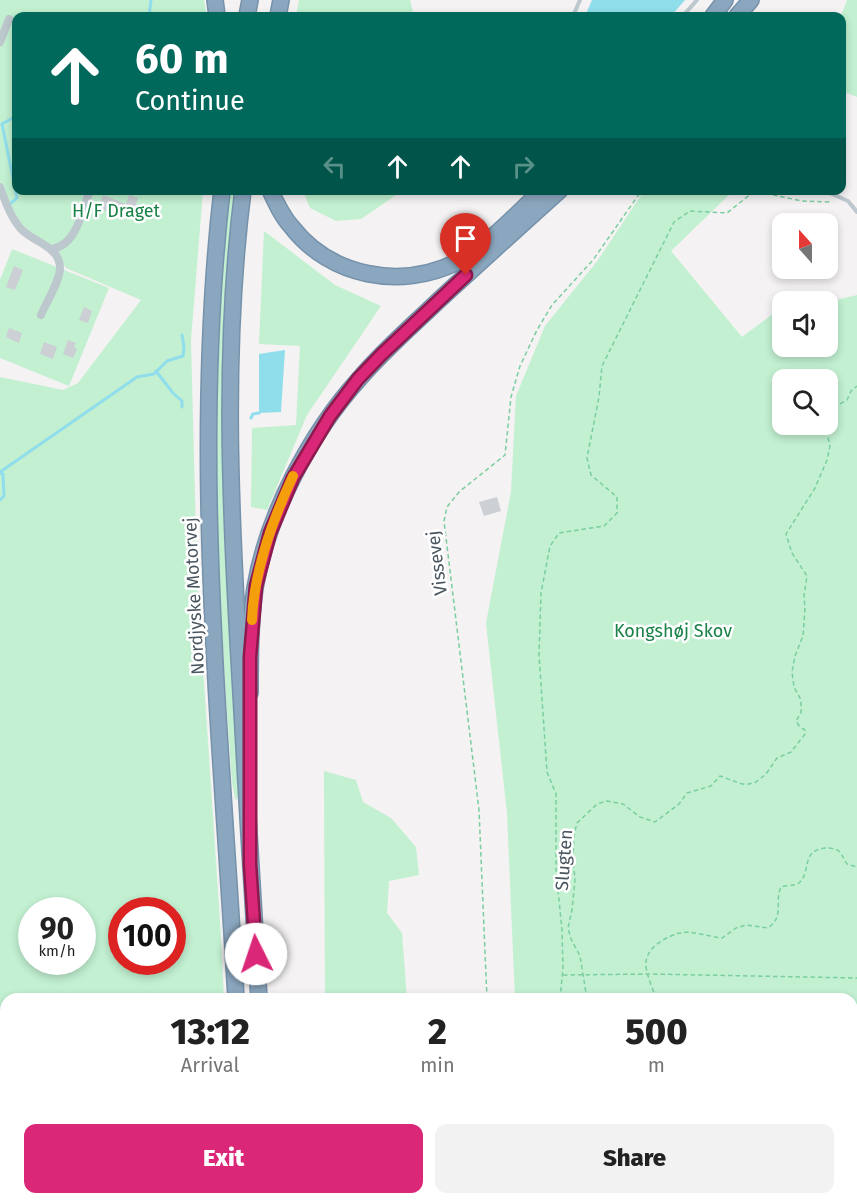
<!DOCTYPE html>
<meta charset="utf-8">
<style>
:root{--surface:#fff;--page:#f2f2f2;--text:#222;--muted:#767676;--accent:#db2777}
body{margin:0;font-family:"Fira Sans",sans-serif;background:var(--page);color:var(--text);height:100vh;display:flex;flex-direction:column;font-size:22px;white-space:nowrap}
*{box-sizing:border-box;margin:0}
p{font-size:20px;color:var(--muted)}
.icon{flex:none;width:33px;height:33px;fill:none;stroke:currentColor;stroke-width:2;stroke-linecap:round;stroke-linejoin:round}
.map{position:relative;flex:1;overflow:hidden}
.details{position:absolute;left:0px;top:993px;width:858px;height:212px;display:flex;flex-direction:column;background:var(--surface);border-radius:18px 18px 0 0;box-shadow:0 3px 9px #0003}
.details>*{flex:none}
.hud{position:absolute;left:12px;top:12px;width:834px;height:183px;border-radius:12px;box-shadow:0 3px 9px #0003;background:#00695c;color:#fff;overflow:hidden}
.needle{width:39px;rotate:339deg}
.buttons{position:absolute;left:772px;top:213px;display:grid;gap:12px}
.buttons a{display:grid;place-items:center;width:66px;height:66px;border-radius:12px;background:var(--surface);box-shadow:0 3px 9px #0003;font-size:30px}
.speed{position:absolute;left:18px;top:897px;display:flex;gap:12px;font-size:30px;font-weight:700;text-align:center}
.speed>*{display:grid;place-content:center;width:78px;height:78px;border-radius:50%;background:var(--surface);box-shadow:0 3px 9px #0003;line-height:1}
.speed small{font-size:15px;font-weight:400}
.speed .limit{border:9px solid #d22;background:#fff;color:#111}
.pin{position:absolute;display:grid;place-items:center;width:51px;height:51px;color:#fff;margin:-62px -26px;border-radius:50% 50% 50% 0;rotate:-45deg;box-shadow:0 0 6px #0007}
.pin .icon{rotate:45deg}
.me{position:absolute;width:66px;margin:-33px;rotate:356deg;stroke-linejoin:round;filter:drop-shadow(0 0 4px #0008)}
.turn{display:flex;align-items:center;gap:21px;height:126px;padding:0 24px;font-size:27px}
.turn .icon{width:78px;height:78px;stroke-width:2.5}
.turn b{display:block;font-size:42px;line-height:51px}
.lanes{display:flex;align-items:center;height:57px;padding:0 24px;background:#0003;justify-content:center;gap:30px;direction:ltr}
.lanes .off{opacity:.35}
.eta{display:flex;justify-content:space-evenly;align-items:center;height:102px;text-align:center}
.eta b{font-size:36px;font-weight:800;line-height:42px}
.button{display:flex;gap:12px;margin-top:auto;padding:12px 24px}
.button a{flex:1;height:69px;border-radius:12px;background:var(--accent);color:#fff;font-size:24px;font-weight:800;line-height:69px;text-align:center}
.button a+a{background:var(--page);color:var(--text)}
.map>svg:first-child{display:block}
.green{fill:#c2f0d1;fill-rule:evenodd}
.water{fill:#90deec}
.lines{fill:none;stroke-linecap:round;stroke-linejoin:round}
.stream{stroke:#90deec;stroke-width:3}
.building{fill:#cccfd4}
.motorway-casing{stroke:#7692ab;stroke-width:18}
.path{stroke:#7ace9f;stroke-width:1.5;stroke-dasharray:4.5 3;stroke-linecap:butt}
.service{stroke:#bdc7ce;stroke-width:4}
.minor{stroke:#bdc7ce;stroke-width:8}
.motorway{stroke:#8ba7bf;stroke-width:15}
.route-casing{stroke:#8e194d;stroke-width:15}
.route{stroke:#db2777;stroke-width:10}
.slow{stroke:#f59e0b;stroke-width:10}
.labels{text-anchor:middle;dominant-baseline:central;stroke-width:5;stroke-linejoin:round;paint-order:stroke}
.park-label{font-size:18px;fill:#198247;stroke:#fff}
.street-label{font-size:18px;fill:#49565f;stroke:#fff}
</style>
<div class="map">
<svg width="857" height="1204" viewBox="0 0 857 1204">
<rect width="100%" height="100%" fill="#f4f2f2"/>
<path class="green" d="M0,0h204l3,16h-191v174l187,1 -12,149 6,238 23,343 4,78h-218v199h227l1,6h-234v-827l63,13 15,-7 63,-83 -75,-32 -15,-22 -15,-7 -15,-16 -15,-24 -6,-18zM32,910h50v52h-50zM122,910h50v52h-50z
M299,0h111l4,16h-118z
M847,0h10v97l-15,-6 -1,-75z
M229,191h8l2,601 -2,8 -2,-1 -3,-17c-8,-117 -17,-234 -16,-350 0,-81 5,-161 13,-241z
M303,191h99l-41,28 -25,2 -26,-13z
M644,191h89l-62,60 71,86 32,-24 9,-2v35h45v-44l29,-7v909h-333v-6h328v-199h-337l-8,-186 -21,-190 25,-131 5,-96 29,-70 53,-66zM783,380h45v44h-45z
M264,231l71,54 46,21 -74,109 -40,95 -16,-3 1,-79 44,-3 4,-79 -41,-2z
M12,249l97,39 -40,98 -69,-28v-78z
M324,771l32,9 7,22 28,16 25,29 3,28 -30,6 -2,32 15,20 5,66h-82z"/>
<path class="water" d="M592,0h93l-14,16h-86z
M285,350l-4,62 -22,1v-59z"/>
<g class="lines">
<path class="stream" d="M149,16l2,-16
M11,203l6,-5 -15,-74 14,-8
M156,371l17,22 9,8v6
M251,418l2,-4 6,-1
M0,472l137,-95 17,-3 13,-13 16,-5 1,-9 -2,-12
M0,473l3,1 1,22 -4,4"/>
</g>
<path class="building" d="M103,195l23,9 3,-9 9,3 -3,9 3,1 -3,7 -23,-8 -3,5 -11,-4z
M14,266l9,4 -8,20 -9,-3z
M84,307l8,4 -4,12 -9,-3z
M9,328l13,5 -3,10 -13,-6z
M68,340l8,3 -2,4 3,2 -4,9 -10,-4z
M44,342l13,5 -4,12 -13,-5z
M497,497l4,14 -17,5 -5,-14z"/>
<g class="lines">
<defs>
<path id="motorway" d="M215,0l2,16
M247,16l3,-16
M278,16l3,-16
M713,16l12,-16
M737,16l14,-16
M222,190c-31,269 -1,540 14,809
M243,190c-20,155 -13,313 -4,468 6,114 13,227 20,341
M270,190c6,13 12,26 21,36 39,51 110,64 166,36 27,-13 63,-51 85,-72
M250,693c0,-35 0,-71 5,-105 12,-73 56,-156 105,-210 24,-28 52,-52 78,-77 40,-37 81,-74 122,-111
M248,1198v6
M271,1198v6"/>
</defs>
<use href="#motorway" class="motorway-casing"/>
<path class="path" d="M828,422l8,-16 11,-6 4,-9 6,-5
M563,975l86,-1 208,4
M487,999l-8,-189 -35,-289 3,-14 12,-15 46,-37 6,-58 9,-31 17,-36 15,-25 41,-45 49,-70
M560,999l3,-31 -1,-38 -6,-60v-76l-9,-22 -8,-117 2,-62 9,-47 9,-13 45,-7 13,-13v-16l-26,-22 -4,-17 12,-61 3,-31 72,-144 16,-11 37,2 25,-20 17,1 33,7 29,1
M587,999l-7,-43 -9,-17 -3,-11 4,-18 3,-30 -2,-23 1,-22 3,-12 20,-19 10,-3 16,3 17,13 15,5 24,-18 8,-11 24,-7 9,-10 22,8h7l7,-2 10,-8 11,-16 14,-6 14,-18v-4l-5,-3 -4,-6 5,-8v-13l-7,-13 -2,-15 3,-16 8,-20 2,-28 -1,-12 3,-20 -15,-23 -6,-19 29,-46 12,-28 3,-14 -3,-13v-9
M656,999c-3,-11 -11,-26 -10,-37 1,-15 21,-26 34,-29 10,-3 31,4 42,5l14,-10 10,-3 22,3c17,-12 6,-26 13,-41 5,-2 14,-1 18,-4 13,-12 1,-33 27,-35 5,0 11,1 14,4 3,4 4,8 7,12l10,3
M852,1057l3,3 -3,5
M852,1148l5,8
M852,1190l5,-12
M497,1198v6
M601,1198l6,6 9,-6
M687,1198v6
M695,1198l3,6
M745,1198l8,6
M820,1198l4,6
M558,1204v-6
M576,1204l1,-6
M638,1204v-6
M653,1204l5,-6
M669,1204v-6
M707,1204l3,-6
M843,1204l4,-6"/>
<path class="service" d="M573,16l7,-16
M683,16l14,-16
M823,190l25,11 9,11"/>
<path class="minor" d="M0,42l9,-23
M0,187c5,14 11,31 21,42 12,13 38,17 39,38 1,12 -14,36 -19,48
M52,249c25,-4 30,-38 38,-59"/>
<use href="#motorway" class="motorway"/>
</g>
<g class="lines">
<defs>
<path id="route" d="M256,954l-6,-90v-207l6,-71 14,-53 23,-55 37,-62 28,-37 24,-25 84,-79"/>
</defs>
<use href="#route" class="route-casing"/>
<use href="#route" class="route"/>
<path class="slow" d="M252,620c2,-50 20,-99 41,-144"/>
</g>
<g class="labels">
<g class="park-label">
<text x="116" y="211">H/F Draget</text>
<text x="673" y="631">Kongshøj Skov</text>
</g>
<g class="street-label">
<text transform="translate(437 563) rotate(-97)">Vissevej</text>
<text transform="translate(194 596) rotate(-93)">Nordjyske Motorvej</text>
<text transform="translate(564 860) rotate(-86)">Slugten</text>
</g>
</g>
</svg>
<div class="buttons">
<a><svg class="needle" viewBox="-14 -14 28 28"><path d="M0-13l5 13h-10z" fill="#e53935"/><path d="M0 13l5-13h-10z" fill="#767676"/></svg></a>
<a><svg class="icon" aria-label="sound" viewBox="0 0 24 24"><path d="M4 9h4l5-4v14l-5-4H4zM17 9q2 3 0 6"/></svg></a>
<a><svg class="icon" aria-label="search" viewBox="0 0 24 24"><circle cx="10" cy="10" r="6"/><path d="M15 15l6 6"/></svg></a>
</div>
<div class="speed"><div>90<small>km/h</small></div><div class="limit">100</div></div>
<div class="pin" style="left:466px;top:275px;background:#d93025"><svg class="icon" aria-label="arrive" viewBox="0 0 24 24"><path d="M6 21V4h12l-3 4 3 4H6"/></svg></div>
<svg class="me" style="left:256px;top:954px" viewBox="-20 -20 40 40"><circle r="19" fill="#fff"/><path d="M0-13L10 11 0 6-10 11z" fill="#db2777"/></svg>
<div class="hud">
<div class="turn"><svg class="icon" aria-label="ahead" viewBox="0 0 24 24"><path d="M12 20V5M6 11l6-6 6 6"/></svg><div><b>60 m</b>Continue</div></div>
<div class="lanes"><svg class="icon off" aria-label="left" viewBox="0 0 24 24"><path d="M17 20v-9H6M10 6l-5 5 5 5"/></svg><svg class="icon" aria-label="ahead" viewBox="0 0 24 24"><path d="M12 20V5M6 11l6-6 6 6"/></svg><svg class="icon" aria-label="ahead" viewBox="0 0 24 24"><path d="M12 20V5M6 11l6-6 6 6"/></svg><svg class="icon off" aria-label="right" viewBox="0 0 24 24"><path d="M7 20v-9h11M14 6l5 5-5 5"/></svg></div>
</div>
<section class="details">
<div class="eta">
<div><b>13:12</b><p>Arrival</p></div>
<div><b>2</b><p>min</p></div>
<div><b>500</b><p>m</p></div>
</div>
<div class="button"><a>Exit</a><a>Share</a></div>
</section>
</div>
